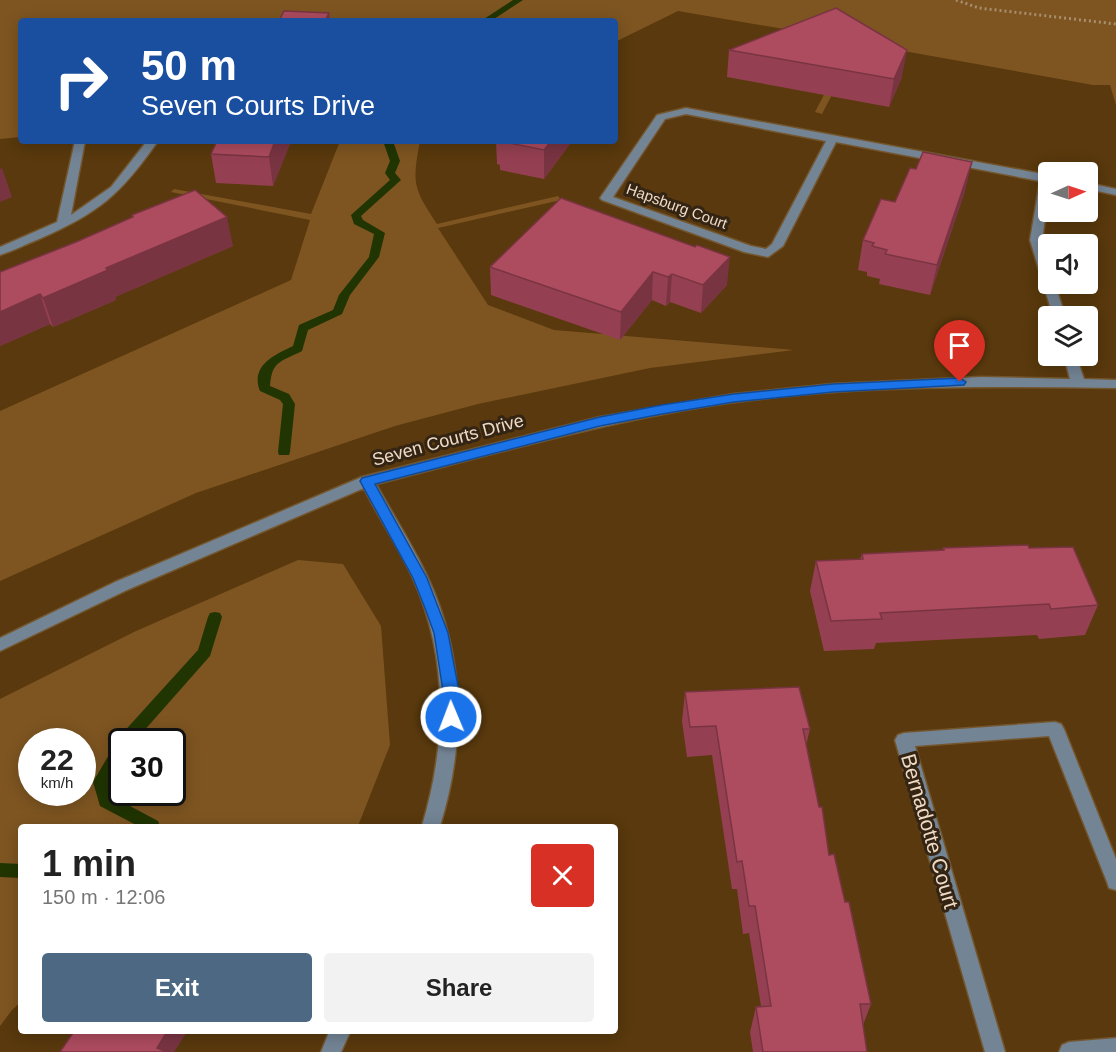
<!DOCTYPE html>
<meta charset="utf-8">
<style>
:root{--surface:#fff;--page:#f2f2f2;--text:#222;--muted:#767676;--accent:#4c6883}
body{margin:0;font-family:Arial,sans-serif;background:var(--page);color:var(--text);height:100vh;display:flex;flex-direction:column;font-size:22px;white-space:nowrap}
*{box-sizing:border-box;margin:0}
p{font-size:20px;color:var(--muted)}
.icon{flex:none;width:33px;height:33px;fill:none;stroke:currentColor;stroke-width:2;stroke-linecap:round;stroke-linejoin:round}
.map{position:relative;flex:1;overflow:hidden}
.side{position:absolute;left:18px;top:824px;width:600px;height:210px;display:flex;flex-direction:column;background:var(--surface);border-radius:6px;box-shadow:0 3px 15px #0003}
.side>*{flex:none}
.guide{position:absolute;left:18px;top:18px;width:600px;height:126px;border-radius:6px;box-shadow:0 3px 15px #0003;background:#1a4fa0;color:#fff;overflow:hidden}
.needle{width:39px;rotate:87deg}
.controls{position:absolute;left:1038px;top:162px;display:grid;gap:12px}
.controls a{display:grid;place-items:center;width:60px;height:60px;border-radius:6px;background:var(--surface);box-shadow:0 3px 15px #0003;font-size:30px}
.speed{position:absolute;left:18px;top:728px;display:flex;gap:12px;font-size:30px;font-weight:700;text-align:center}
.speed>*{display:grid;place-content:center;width:78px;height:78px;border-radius:50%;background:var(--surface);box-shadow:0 3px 15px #0003;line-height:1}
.speed small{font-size:15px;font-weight:400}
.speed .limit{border:3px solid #111;border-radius:9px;background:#fff;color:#111}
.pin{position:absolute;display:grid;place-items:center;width:51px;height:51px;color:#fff;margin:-62px -26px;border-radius:50% 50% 50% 0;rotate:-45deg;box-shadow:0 0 6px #0007}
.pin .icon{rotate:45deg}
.me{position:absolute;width:66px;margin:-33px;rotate:359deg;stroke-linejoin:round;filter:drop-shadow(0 0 4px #0008)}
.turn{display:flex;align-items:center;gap:21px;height:126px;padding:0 24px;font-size:27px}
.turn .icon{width:78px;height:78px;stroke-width:2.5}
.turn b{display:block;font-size:42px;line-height:51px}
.round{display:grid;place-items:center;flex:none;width:63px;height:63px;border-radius:6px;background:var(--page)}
.head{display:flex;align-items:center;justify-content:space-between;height:102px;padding:0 24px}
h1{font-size:36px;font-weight:800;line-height:45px}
.primary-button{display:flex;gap:12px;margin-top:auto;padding:12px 24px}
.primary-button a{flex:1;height:69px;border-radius:6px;background:var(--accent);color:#fff;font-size:24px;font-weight:800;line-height:69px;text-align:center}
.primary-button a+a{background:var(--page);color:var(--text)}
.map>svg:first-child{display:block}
.green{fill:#7e5521;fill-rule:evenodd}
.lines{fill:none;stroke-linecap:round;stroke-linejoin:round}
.stream{fill:#213502;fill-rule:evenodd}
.minor-casing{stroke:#74562e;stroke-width:3}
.path{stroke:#a88e6e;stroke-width:3;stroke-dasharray:2 3;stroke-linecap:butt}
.minor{fill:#738495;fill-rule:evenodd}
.wall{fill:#954052}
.shaded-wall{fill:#793442}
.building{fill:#ad4b5f;stroke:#793442;stroke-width:1.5}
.route{fill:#1a73e8;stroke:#114b97;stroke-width:1.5}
.labels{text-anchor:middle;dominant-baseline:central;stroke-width:6;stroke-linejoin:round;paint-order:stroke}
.far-street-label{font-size:15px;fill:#eedac5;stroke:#332413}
.street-label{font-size:18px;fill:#eedac5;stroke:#332413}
.near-street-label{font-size:21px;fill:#eedac5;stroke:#332413}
</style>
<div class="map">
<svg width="1116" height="1052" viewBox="0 0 1116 1052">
<rect width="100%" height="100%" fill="#59390d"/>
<path class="green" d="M0,0h1116v105l-6,-20h-17l-234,-42 -37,71 -7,-2 31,-60 -33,-18 -135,-23 -63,31v-21h-594v116l-21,2z
M340,141h80c-8,43 -7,47 17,83l121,-28 3,4 -123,28 50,77 66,25 240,20 -144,18 -172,36 -83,22 -199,67 -196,88v-170l291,-131 19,-60 -139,-28 3,-3 137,25z
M298,560l45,4 38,62 9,119 -32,81h-337v176l-9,8 -12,16v-327l136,-68zM32,741h50v51h-50zM122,741h50v51h-50z"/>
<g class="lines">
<path class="stream" d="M513,0h10l-32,21h-10z
M383,141h10l7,20 -5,12 6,7 -40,36 2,4 22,13 -6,24 -29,38 -8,19 -34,16 -6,21c-21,11 -30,9 -32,35l19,8 6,10 -5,48 -1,3h-10l-1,-3 5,-48 -3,-4 -20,-9c-10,-25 14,-36 33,-45l6,-21 34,-15 6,-15 30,-38 5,-23 -20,-10 -3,-9 39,-35 -5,-7 5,-12z
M215,612l5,1 2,4 -12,39 -75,85h-13v20l-13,22 4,14 45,24 2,5h-22l-38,-20 -7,-24 27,-46 78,-86 10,-33 2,-4z
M0,863l21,1v14l-21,-1z"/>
<defs>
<path id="minor" d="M686,108l362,67v23l-6,42 6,22v22h7l10,32h-12l-23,-76 10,-59 -204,-39 -53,104 -15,11 -24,-5 -142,-52 -2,-2 57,-83zM686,114l140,27 -54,103 -6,5 -15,-3 -138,-49 52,-78z
M75,141h10l-14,74 40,-28 36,-46h11c-37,53 -59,72 -119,98 -13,5 -26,12 -39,16v-8l57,-25z
M1088,183l28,6v6l-28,-6z
M1064,356h12l8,23 32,1v8c-127,-2 -255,-3 -381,14 -122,17 -241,52 -359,82 17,31 36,60 51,92 38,80 39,167 13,250h-18c25,-84 27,-169 -10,-250 -14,-30 -33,-58 -48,-88l-237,102 -127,61v-13l115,-56 247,-105 238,-60 134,-23 99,-10 148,-7 89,2z
M1055,722l6,2 3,5 52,130v31l-7,-2 -2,-6 -58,-146 -134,10 90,306h-20l-90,-312 3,-5 6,-2z
M330,1030h21l-10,22h-20z
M1116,1038v14h-57l3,-7 7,-3z"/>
</defs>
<use href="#minor" class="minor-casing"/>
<path class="path" d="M956,0l23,8 137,16"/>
<use href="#minor" class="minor"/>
</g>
<path class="wall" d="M729,50l173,27 -13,30 -162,-30z
M217,141h74l-18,45 -57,-3 -5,-29z
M496,141h76l-28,38 -44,-9v-5l-3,-1z
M965,191l-35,104 -51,-11 1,-5 -13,-3v-4l-9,-2 5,-30 32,-38z
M561,198l166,87 -26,28 -31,-11 -4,4 -14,-6 -32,40 -129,-45 -1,-28z
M132,215l101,31 -118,51 1,3 -63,27 -3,-3 -50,22 76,-104 56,-24z
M943,548h86l69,57 -13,30 -46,4 -2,-4 -161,8 -2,6 -50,2 -14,-60 6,-30 44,-2 2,-5 80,-3z
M685,692l125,37 -4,16 23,110 16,47 26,102 -8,21 4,27h-114l-3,-20 6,-25 5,-1 -12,-73 -6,1 -6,-45h-5l-20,-134 -25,2 -5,-36z"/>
<path class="shaded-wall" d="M329,13l1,8h-5z
M907,50l-5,27 -13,30 5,-28z
M275,141h16l-18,45 -4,-29z
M551,141h21l-28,38v-29z
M972,162l-7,29 -35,104 7,-30z
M2,168l10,29 -12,5v-33z
M227,217l6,29 -118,51 1,3 -63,27 -10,-29 63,-30z
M730,257l-3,28 -26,28 2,-28z
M653,272l-1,28 -32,40 1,-28z
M672,274l-2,28 -4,4 2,-29z
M40,294l10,30 -50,22v-34z
M168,1030h18l1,2 -13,20h-15l-2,-4z"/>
<path class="building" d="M836,8l71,42 -13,29 -165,-29z
M284,11l45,2 -4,8h-46z
M217,141h58l-6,16 -58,-3z
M499,141h52l-7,9z
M923,152l49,10 -35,103 -52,-11 2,-4 -15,-4 2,-3 -11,-3 18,-41 14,3 15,-34 6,1z
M195,190l32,27 -121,51 2,2 -65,28 -3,-4 -40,18v-40l76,-30 57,-25 -1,-2z
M561,198l134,49 2,-2 33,12 -27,28 -31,-11 -4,3 -15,-5 -32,40 -131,-45z
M1028,545l1,3 44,-1 25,58 -47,4 -2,-5 -169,9 2,6 -51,2 -15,-60 47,-2 -1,-5 82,-4 -1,-2z
M799,687l11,42h-7l16,78h3l7,48 5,-1 11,48h4l22,102h-11l7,48h-104l-7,-45 15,-1 -16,-100h-6l-7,-45 -5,1 -21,-136 -26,1 -5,-35z
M75,1030h93l-11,18 8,3 -1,1h-104z"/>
<path class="route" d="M960,378l6,4 -2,3 -131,7 -99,10 -72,12 -62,12 -225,58 52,94 21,55 11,58v26l-3,5 -5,1 -6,-1 -2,-5v-26l-9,-58 -9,-25 -12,-30 -53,-97 2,-3 238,-61 62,-12 72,-11 99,-10z"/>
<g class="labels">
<g class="far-street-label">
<text transform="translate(677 206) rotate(20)">Hapsburg Court</text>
</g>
<g class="street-label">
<text transform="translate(448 440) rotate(-15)">Seven Courts Drive</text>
</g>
<g class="near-street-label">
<text transform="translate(930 831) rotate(74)">Bernadotte Court</text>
</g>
</g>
</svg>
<div class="controls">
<a><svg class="needle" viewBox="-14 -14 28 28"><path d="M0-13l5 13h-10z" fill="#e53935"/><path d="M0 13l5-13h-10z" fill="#767676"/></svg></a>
<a><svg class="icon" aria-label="sound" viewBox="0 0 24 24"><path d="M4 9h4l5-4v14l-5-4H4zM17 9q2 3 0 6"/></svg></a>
<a><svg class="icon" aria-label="layers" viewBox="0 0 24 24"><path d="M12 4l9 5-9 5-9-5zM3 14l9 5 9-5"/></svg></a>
</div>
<div class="speed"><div>22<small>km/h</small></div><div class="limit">30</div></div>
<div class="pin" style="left:960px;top:382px;background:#d93025"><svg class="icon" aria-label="arrive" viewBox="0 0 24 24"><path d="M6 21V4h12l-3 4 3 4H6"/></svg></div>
<svg class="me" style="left:451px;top:717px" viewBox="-20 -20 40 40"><circle r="17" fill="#1a73e8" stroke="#fff" stroke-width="3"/><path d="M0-11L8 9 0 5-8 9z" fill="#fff"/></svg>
<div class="guide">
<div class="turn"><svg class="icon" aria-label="right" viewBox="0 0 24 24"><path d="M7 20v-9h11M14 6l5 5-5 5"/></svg><div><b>50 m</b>Seven Courts Drive</div></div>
</div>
<section class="side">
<div class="head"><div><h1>1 min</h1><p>150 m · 12:06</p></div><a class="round" style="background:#d93025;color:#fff"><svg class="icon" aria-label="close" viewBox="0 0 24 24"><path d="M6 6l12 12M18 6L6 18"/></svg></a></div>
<div class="primary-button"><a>Exit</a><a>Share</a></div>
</section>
</div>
